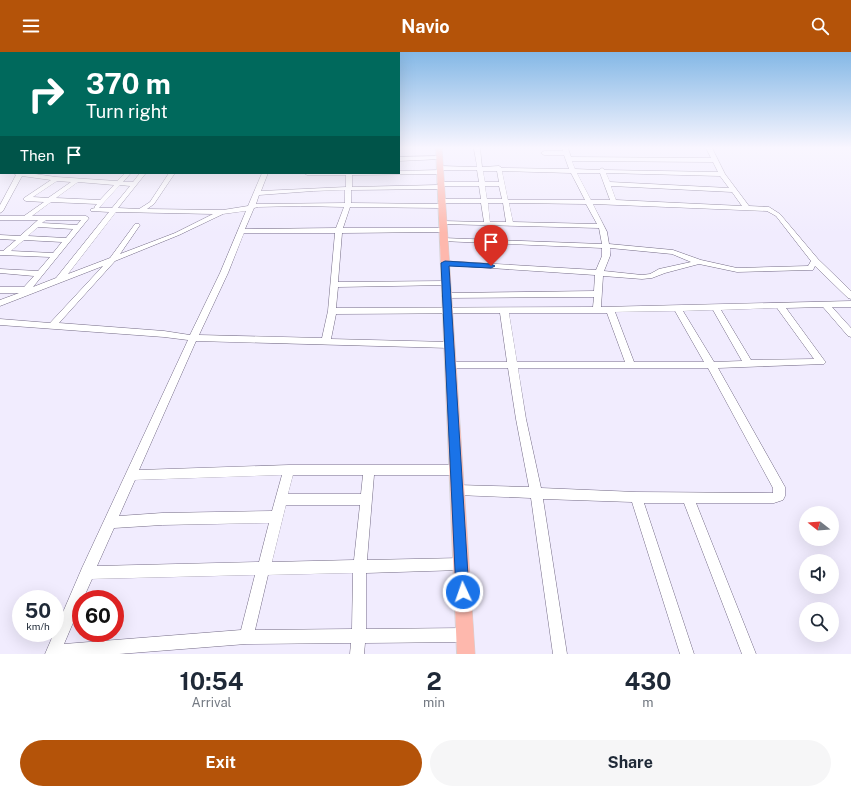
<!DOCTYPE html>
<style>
:root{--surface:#fff;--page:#f6f6f7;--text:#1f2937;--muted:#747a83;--accent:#b45309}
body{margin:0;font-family:"Public Sans",sans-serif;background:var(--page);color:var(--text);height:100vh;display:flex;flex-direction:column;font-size:15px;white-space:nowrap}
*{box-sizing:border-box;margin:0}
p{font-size:13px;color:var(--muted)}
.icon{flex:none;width:22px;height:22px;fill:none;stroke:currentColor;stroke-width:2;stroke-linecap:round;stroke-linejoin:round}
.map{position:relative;height:602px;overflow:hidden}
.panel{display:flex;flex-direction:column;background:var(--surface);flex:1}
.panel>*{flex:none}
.hud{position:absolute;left:0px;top:0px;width:400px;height:122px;box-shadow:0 4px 16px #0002;background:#00695c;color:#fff;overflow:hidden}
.needle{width:26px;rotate:287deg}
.tools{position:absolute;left:799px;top:454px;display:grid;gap:8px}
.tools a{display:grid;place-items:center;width:40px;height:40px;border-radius:50%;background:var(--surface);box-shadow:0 4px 16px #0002;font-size:20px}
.speed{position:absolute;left:12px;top:538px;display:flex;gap:8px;font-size:20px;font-weight:700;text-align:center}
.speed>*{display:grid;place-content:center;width:52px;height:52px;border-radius:50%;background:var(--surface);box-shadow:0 4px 16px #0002;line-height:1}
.speed small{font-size:10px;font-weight:400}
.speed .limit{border:6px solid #d22;background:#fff;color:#111}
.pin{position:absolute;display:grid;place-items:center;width:34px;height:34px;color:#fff;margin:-41px -17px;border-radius:50% 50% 50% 0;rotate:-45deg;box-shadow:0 0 4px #0007}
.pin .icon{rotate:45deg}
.me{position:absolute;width:44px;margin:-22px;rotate:357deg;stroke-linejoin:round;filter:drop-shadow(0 0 3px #0008)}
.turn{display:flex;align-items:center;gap:14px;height:84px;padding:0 20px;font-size:18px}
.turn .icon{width:52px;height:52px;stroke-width:2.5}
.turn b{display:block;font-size:28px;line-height:34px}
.then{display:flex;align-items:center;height:38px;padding:0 20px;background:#0003;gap:8px;font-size:15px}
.eta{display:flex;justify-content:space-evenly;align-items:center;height:68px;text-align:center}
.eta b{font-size:24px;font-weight:700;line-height:28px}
.action{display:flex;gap:8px;margin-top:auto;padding:8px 20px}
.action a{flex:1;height:46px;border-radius:24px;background:var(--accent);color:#fff;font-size:16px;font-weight:700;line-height:46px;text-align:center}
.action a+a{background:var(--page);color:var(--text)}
header{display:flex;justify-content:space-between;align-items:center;height:52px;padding:0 20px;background:var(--accent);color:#fff;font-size:18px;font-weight:700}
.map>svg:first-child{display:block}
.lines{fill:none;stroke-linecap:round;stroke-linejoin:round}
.minor-casing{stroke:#746b86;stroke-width:1}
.major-casing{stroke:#d3d2d4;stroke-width:1}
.minor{fill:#fff;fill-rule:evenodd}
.major{fill:#feb8ad;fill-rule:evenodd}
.route{fill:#1a73e8;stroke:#114b97}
</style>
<header><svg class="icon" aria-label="menu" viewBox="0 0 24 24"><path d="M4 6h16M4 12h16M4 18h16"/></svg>Navio<svg class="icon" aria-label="search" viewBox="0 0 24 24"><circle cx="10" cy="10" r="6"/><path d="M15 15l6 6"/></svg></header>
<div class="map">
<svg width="851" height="602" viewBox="0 0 851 602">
<rect width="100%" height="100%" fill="#f1ecfe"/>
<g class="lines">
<defs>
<path id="minor" d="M474,96h6l2,19 17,-1 3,2 67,1 -5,-14h-20l-3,-2 3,-2h19l-1,-3h6l3,9 140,1 -5,-10h6l13,26 24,32 20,1 11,7 38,45 33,32v8l-3,-1 -33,-32 -2,4h-3l-73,2 -38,-8 -34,9 -13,5 -10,1 -39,-3 -2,31 250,-6v6h-19l19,21v9l-3,-1 -25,-29 -37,1 38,52 2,2 -2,2 -106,4 67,119v9l-2,4 -9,3h-78l60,151h-14l-58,-151h-40l50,151h-14l-48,-152 -89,-3 24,155h-14l-22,-156 -74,-3 -4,-1 -2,-4 2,-4 4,-1 72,2 -13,-68 -8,-51h-58l-3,-1 -2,-2 2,-2 3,-1h57l-7,-49 -164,1 -5,25 118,3 4,3 -4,3 -253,-7 -57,129 150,-5h167l4,1 2,4 -2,4 -4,1h-82l-7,85 94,-2 5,1 1,5 -1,5 -5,1 -95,3v56l99,-1 5,2 2,5 -2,5 -5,2 -100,1 -1,11h-14l1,-11 -105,1 -127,10h-74l37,-86 106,-228 -24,-3 -164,-12v-6l50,4 53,-57 -103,40v-6l19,-7h-19v-6h24l10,-11 -34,-3v-4l38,2 12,-14 -50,-2v-4h3l13,-11 -16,-1v-4l20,1 18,-16h-38v-4h24l20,-14 -18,-1 -2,-1v-2l27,-18 -29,-4 -19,35 -3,2v-8l16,-30 -3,-2h15l28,4 61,4 8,-8h6l-8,9h10l7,-9h6l-28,35 21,1 11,-7 19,-29h6l-21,31 -7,5 76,1 25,-4 14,-33h6l-7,18 85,-4v-12h-39l-3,-2h95v-2l41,-1 3,2 -3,2 -88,1v12l86,-2v-2l2,-1h39l-2,-12h-37l-3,-2 3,-2 37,1zM572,109l141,1 5,10 -113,-2 -3,-2 -3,2 -24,-1zM483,119h14l2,11h-14zM502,119l69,2 14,27h-77zM577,121h23l10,27h-19zM606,121l114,3 9,12 -119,-6zM57,129l14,1 -23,16 -15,-1zM78,130l36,3 -14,15 -44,-2zM120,133l10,1 -18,22h-13zM443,134h36l2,13h-40l-3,2 3,2h40l3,19 -41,-1 -3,2 1,1 158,4 3,16 -159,-6 -2,1v2l161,7v8l-6,14 -151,-9 -4,2 4,2 150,10 -1,16 -148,2 -3,1 -1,2 1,2 151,-1 -1,10 -257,1 2,-21 110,-2 1,-2 -1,-2h-3l-107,1 4,-49 101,-1 3,-2 -3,-2h-100l7,-21 91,1 3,-2 -3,-2 -90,-1v-13l90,-1 2,-1zM485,134h14l3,13h-15zM611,134l121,6 10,14 -126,-6zM345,138v13l-89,1 3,-9 54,-4zM51,150l46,2 -3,3 1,1 -4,1v2l18,1 -53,66 -23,9 56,-69 -3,-2h-54zM488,151h15l3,19h-16zM509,151l77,1 11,20 -84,-2zM593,152l174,7 9,5 35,45 -3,5 -71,2 -36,-8 -28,-10 -64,-6 -2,-12zM301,154l43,1 -8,21 -91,1 9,-21 4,-1zM246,159l-26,62 -30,62 -26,-4 -105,-8 56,-62 64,-26 44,-21zM116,160l97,2 -38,19 -55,21 20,-29 -1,-1h-4l-25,34 -42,16zM46,168h35l-4,5 -35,-2zM38,175l35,2 -7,9 -38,-2zM244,181h91l-7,78 -6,27 -123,-3 29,-62zM24,188l38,2 -9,11 -42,-2zM610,196l62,6 19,8 -32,7 -9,5 -8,1 -38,-4 6,-15zM777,256l37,51 -63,1 -30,-50zM713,258l29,51 -28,1 -31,-51zM675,259l29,51h-70l-19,-50zM509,261h98l18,49h-108zM518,316h190l65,120v5l-137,-1 -95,-4 -15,-69zM282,423l-10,36 -110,2 -43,3 16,-36zM293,423h70l-2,19h-73zM286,453h74l-6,55 -82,2zM269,471l-10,39 -162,4 17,-38 48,-3zM353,521l-1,56 -97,1 13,-55zM255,523l-14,55 -177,14 17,-40v-5h2l9,-20z
M439,104l3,2 -1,1 -42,2v-4z
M0,117h1v4h-1z"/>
<path id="major" d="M436,96h6l33,506h-18z"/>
</defs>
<use href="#minor" class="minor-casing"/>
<use href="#major" class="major-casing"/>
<use href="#minor" class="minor"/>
<use href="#major" class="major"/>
</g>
<linearGradient id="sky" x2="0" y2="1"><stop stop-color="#84b8e6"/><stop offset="0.53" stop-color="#f9f6ff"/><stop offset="1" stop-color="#f9f6ff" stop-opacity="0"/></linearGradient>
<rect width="851" height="181" fill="url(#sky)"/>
<path class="route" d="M445,209l46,3 4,2 -4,2 -42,-2 20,326 -2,5 -4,2 -5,-2 -2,-5 -15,-329z"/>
</svg>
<div class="tools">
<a><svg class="needle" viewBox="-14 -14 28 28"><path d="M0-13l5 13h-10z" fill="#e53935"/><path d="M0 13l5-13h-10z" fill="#747a83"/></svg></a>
<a><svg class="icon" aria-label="sound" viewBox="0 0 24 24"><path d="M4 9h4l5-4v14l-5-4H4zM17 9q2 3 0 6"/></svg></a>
<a><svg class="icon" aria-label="search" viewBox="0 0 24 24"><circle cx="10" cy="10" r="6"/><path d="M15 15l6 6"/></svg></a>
</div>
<div class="speed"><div>50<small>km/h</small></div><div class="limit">60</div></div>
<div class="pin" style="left:491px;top:214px;background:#d93025"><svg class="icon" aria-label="arrive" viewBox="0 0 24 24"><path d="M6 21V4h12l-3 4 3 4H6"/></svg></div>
<svg class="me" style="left:463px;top:540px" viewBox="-20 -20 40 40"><circle r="17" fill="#1a73e8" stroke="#fff" stroke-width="3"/><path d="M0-11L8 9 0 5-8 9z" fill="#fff"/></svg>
<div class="hud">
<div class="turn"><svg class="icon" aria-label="right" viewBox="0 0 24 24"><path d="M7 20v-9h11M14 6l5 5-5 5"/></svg><div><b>370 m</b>Turn right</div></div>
<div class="then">Then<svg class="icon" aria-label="arrive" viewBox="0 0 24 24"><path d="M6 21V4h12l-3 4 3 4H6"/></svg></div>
</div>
</div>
<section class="panel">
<div class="eta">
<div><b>10:54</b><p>Arrival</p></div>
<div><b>2</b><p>min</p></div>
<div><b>430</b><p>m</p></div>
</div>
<div class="action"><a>Exit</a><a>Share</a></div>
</section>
